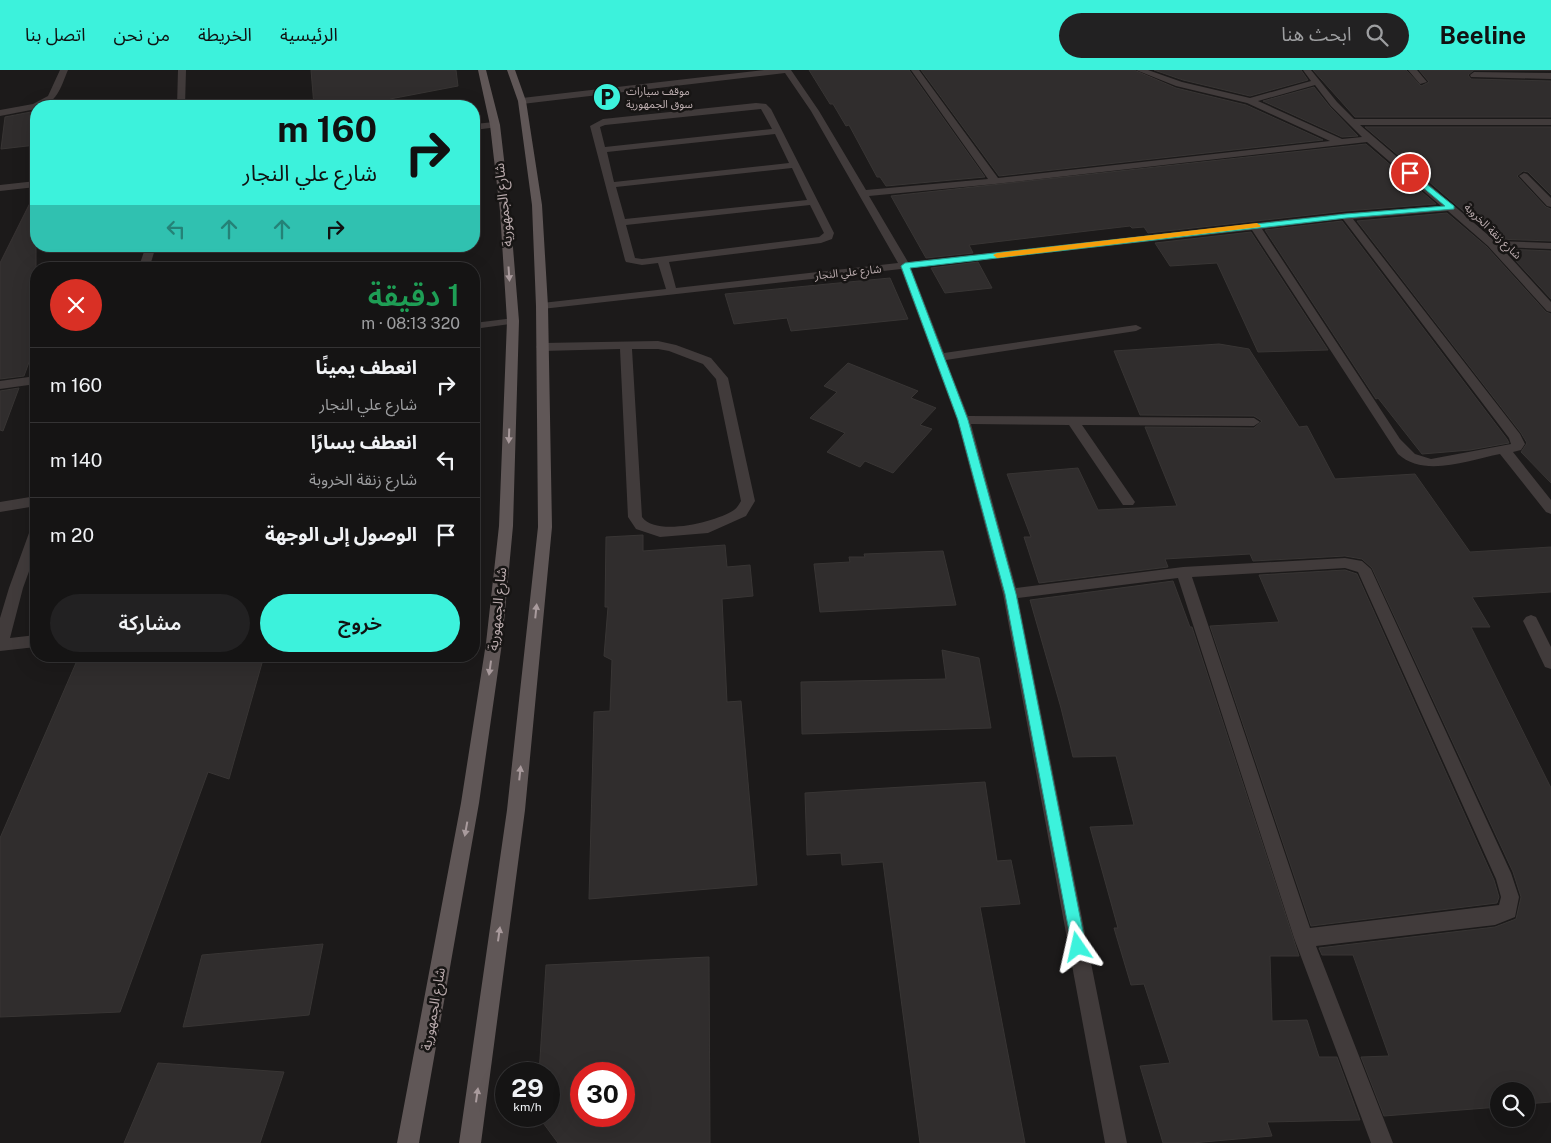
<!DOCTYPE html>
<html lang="ar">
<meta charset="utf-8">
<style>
:root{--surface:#151414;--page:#222122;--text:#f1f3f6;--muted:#9d9ea0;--line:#343334;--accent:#3cf2dc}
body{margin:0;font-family:"Public Sans","Noto Sans Arabic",sans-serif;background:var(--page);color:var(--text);direction:rtl;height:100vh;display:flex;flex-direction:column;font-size:19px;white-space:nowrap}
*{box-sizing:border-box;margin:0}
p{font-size:16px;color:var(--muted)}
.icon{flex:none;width:28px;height:28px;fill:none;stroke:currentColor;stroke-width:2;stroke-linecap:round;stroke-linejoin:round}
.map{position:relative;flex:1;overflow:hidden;direction:ltr}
.details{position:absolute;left:30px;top:192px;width:450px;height:400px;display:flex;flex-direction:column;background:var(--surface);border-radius:20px;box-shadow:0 5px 20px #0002,0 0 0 1px var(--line);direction:rtl}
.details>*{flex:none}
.top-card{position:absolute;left:30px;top:30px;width:450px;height:152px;border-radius:20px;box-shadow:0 5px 20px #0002,0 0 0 1px var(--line);direction:rtl;background:#3cf2dc;color:#111;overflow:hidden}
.buttons{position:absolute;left:1490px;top:1012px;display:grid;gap:10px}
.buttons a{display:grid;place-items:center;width:45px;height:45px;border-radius:50%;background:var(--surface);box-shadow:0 5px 20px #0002,0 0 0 1px var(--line);font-size:25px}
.speed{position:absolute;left:495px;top:992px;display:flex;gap:10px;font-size:25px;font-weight:700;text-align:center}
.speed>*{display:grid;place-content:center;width:65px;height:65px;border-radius:50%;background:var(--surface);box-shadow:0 5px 20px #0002,0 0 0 1px var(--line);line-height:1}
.speed small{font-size:12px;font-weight:400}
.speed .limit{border:8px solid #d22;background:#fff;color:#111}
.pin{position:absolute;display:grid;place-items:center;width:42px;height:42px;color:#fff;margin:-21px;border:2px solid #fff;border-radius:50%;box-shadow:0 1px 5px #0007}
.me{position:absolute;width:55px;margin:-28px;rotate:349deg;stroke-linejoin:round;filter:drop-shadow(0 0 4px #0008)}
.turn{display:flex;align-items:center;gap:18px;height:105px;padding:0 20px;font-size:22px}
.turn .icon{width:65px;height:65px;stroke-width:2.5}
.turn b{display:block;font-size:35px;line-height:42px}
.lanes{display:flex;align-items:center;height:48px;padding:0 20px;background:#0003;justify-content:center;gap:25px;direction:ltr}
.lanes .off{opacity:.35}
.round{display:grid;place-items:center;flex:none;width:52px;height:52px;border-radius:26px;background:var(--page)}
.headline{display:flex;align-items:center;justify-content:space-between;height:85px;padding:0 20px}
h1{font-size:30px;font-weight:600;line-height:38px;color:#1e9e55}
.cta{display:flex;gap:10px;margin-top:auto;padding:10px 20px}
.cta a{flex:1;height:58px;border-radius:30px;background:var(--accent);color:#111;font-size:20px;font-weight:600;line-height:58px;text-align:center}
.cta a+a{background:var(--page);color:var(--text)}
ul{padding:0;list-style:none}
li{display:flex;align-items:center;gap:15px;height:75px;padding:0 20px;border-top:1px solid var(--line)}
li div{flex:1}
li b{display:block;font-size:19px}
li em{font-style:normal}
header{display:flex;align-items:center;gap:30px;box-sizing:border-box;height:70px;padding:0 25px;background:var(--accent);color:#111}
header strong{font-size:24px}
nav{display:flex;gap:28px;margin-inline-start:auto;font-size:18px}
.search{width:350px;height:45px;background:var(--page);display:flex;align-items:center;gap:12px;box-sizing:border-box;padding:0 18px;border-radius:28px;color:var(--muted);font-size:19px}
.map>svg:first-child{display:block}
.building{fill:#302d2d;stroke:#383534;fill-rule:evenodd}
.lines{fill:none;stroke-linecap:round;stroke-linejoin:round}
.minor{fill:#413b3b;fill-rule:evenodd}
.major{fill:#605757;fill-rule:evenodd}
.oneway{fill:#a99b9d}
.route{fill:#3cf2dc;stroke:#279d8f}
.slow{fill:#f59e0b}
.labels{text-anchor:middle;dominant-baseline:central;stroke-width:5;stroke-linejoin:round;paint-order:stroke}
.far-poi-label{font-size:11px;fill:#bbacae;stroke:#171514;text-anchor:start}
.far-street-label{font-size:11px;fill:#bbacae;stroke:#171514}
.street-label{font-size:14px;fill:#bbacae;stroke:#171514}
</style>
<header>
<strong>Beeline</strong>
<div class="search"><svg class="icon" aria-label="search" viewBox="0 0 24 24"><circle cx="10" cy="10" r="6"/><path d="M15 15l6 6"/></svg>ابحث هنا</div>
<nav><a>الرئيسية</a><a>الخريطة</a><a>من نحن</a><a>اتصل بنا</a></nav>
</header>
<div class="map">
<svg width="1551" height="1073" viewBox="0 0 1551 1073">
<rect width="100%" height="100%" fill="#1c1a1a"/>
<path class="building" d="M311,0h145l2,16 -68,13 1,4 -25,3h-52z
M809,0h100l76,107 -99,9 -6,-9h-3l-28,-52 -3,1 -13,-22h-3z
M921,0h213l42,18 70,17 77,35 -324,36z
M1154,0h147l7,10 -58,16 -67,-16z
M1313,0h93l15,16 8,-4 -10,-12h132h-77l-6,5 3,4 80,2v36h-196z
M1314,17l16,20 28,29 -16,1 -79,-36z
M36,41v34l-35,4 4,-32z
M1365,57h186v68l-23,-23 -5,-1 -6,5 29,31 5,2v32l-55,-2z
M1366,74l70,60 -90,7 -198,22 -4,-6 -12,1 -2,-2 -161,19 4,8 -47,5 -35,-62z
M36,121v152l-12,33 -24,3v-116z
M1447,143l40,34 59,65 5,2v169l-30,-31 6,-9 -6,-10 -164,-212z
M1342,151l165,218 2,4 -39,7 -48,4 -44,-56 -2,1 -111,-169z
M1251,162l77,118 -70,2 -41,-89 -47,3 -15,-23z
M1505,179l46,2v48z
M978,192l14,26 -47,5 -14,-25z
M890,208l18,41 -117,12 -4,-13 -53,6 -9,-30z
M1219,274l30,5 50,78 8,-1 28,53 80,-5 55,78 81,-5v45l-79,5 18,30h-19l80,161v314l-25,2v-13h-27v16l-115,9 -23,-59 28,-1 -36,-101h-31l-3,-7 176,-21 21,-8 5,-22 -8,-25 -141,-304 -10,-9 -17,-3 -92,5 -3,-7 -85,5 3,8 -129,16 -15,-46h7l-24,-63 71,-6 20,42 79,-4 -32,-79 109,1 8,-7 -8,-5 -114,-1 -26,-64z
M848,293l70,28 -7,7 25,10 -16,17 12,4 -39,44 -28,-12 -5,6 -33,-15 18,-19 -35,-15 27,-26 -13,-6z
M19,318l-16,43 -3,-1v-39z
M643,465v16l82,-6 2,22 23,-2 3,31 -31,3 5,103 14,-1 16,184 -168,14 5,-187 16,-1 2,-51 -8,-4 4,-49h-3l1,-70z
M943,481l13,54 -136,7 -6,-48 36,-2 -1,-5h16l-1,-3z
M1345,500l12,4 137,306 5,17 -2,6 -186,23 -101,-300 69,-4 -20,-47z
M1173,511l17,46h2l107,329h-29l2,65 35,-1 12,37h18l23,63 -93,2 5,14 -80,7h-29l-23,-77 30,-3 -26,-79 -13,1 -17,-57h4l-28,-101 44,-2 -18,-69 -43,1 -12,-49 -31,-108z
M942,580l37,8 12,70 -189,6 -1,-52 145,-3z
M79,586h185l-35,123 -21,-7 -88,240 -120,5v-179z
M985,712l12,79 14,-1 9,44 -40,3 45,236h-105l-37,-281 -41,3 -1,-12 -34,2 -2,-62z
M323,874l-14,71 -126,12 19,-72z
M709,887l1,186h-152l-20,-27h11v-42h-10l7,-109zM581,1004h43v42h-43z
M158,993l126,9 -24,71h-136z"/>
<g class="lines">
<path class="minor" d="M60,0h8c-7,16 -11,36 -32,36v3l-36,7v-6l33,-6 15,-8z
M178,0h8l-1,36h-8z
M764,0h27l28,41 47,79 122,-11 -77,-109h8l79,108 332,-37 -83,-38 -71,-17 -40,-16h12l34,12 68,16 61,-17 -8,-11h8l26,32 17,17h197v6h-191l135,116 56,2v6l-50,-2 50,55v10l-4,-1 -59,-65 -40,-35 -95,8 167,215 5,10 -4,6 -8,2 38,48v14l-5,-2 -46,-58c-31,6 -76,24 -102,0l-146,-224 -341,38 33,85 192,-28 6,3 -6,3 -190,29 22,56 286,2 6,4 -6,4 -172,-1 53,77 -2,3h-10l-54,-80 -98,-1 45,164 167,-21 162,-9 17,3 9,8 140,304 8,24 -4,20 -20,8 -179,21 77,197h-22l-77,-205 -116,-360 -160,20 109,545h-22l-102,-549 -46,-174 -56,-151 -359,40 -6,-3 6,-3 124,-14 -8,-26 -16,2 -16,-3 -1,-2 -35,-134 13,-7 153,-16 10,1 5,5 63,124 -2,6 -11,4 -152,19 7,26 222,-25 -87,-152 -26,-38 -263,31 -4,-3 4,-3zM1315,15l16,21 31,31 -20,2 -84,-38zM761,39l11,20 -167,18 -5,-20 5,-2zM775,64l14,29 -175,19 -7,-30zM1367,72l74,64 -95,7 -438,49 -39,-66 126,-12zM792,98l15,32 -182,19 -9,-32zM810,135l14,28 -5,4 -177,22 -7,-1 -9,-33zM1343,149l166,219 2,6 -80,15 -16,-5 -15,-15 -138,-210zM1345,498l13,4 138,307 5,18 -2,8 -189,23 -118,-351z
M1408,0h9l10,12 -7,2z
M1474,2l77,1v6l-80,-2 -1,-2z
M495,52l3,1v4l-24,3v-6z
M1524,103l3,1 24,24v9l-4,-1 -26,-28 -2,-2z
M36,111v6l-36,4v-6z
M146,176h10l-7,23h-11z
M513,248l4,1 2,2 -2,2 -43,6v-6z
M658,271l18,4 35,13 17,20 27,123 -9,15 -38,17 -48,4 -24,-8 -8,-12 -8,-168 -78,2 -6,-4 6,-4zM632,279h26l11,2 34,13 13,15 25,122c-2,3 -4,7 -7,9 -18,12 -78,27 -92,7z
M36,306v8l-36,5v-8z
M36,426v10l-36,6v-10z
M36,458v24l-13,36 -13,50 26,-3v12l-36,4v-33l9,-30 20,-55 2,-4z
M1531,545l5,2 15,30v22l-6,-2 -22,-46 3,-4z"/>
<path class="major" d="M478,0h8l14,55 10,86 9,110 -6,205 -11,117 -23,160 -60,340h-22l64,-340 25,-160 13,-117 8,-205 -7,-110 -10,-86z
M507,0h8l11,31 16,104 6,101 4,221 -27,283 -44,333h-22l48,-333 31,-283 -2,-221 -4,-101 -14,-104z"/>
</g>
<defs><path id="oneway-solid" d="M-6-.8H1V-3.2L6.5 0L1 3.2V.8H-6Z" transform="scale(1.25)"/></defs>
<g class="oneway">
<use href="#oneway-solid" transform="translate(509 204) rotate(86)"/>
<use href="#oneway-solid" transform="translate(509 366) rotate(92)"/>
<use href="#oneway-solid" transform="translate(536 541) rotate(-84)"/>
<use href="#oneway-solid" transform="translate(490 598) rotate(98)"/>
<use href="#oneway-solid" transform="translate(520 703) rotate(-84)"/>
<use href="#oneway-solid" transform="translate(466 759) rotate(100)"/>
<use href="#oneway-solid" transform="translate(499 864) rotate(-82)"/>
<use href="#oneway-solid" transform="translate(477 1025) rotate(-82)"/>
</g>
<path class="route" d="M1410,101l44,35v3l-108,9 -436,50 58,152 48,174 70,353 -2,5 -6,2 -5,-2 -68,-358 -47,-174 -57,-154 4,-3 441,-49 99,-8 -37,-31 -1,-2z"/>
<path class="slow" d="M1257,153l4,3 -1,1 -263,31 -4,-3 4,-2z"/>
<defs>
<symbol id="parking-disc" viewBox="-11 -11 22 22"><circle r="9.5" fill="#3cf2dc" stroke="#171514"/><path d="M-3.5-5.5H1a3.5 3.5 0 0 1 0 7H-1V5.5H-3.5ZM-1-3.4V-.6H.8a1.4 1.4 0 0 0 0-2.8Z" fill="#111"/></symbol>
</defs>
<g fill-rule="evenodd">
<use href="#parking-disc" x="591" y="11" width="32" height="32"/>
</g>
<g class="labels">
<g class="far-poi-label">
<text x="626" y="21">موقف سيارات<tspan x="626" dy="13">سوق الجمهورية</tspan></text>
</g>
<g class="far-street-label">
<text transform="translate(1493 161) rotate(44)">شارع زنقة الخروبة</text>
<text transform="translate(848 202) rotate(-6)">شارع علي النجار</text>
</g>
<g class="street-label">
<text transform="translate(503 135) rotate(-96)">شارع الجمهورية</text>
<text transform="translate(497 539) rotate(-84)">شارع الجمهورية</text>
<text transform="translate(433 939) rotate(-80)">شارع الجمهورية</text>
</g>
</g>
</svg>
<div class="buttons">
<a><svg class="icon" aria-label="search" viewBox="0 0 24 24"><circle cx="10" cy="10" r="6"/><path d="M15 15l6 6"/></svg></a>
</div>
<div class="speed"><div>29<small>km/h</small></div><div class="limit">30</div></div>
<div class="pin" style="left:1410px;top:103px;background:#d93025"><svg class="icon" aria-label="arrive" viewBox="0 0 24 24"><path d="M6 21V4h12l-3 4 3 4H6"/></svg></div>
<svg class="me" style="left:1078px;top:877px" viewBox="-20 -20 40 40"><path d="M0-17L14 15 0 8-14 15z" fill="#3cf2dc" stroke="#fff" stroke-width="4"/></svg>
<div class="top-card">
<div class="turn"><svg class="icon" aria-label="right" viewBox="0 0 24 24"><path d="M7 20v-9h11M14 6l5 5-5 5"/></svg><div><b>160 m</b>شارع علي النجار</div></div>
<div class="lanes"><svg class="icon off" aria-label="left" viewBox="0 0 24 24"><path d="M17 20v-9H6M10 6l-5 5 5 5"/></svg><svg class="icon off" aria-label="ahead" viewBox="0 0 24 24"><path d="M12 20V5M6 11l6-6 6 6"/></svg><svg class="icon off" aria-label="ahead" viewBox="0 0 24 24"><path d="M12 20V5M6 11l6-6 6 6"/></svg><svg class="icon" aria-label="right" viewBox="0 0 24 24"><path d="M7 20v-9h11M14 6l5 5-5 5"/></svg></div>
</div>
<section class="details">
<div class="headline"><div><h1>1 دقيقة</h1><p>320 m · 08:13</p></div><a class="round" style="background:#d93025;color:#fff"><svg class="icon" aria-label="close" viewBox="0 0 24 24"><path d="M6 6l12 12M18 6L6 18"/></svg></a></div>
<ul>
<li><svg class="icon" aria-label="right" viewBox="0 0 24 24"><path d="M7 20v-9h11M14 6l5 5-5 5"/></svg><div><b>انعطف يمينًا</b><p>شارع علي النجار</p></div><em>160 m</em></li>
<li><svg class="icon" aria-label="left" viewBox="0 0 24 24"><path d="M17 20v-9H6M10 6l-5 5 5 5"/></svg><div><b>انعطف يسارًا</b><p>شارع زنقة الخروبة</p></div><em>140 m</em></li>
<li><svg class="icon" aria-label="arrive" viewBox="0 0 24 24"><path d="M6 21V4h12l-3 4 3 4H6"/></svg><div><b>الوصول إلى الوجهة</b></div><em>20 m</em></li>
</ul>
<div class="cta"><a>خروج</a><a>مشاركة</a></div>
</section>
</div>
